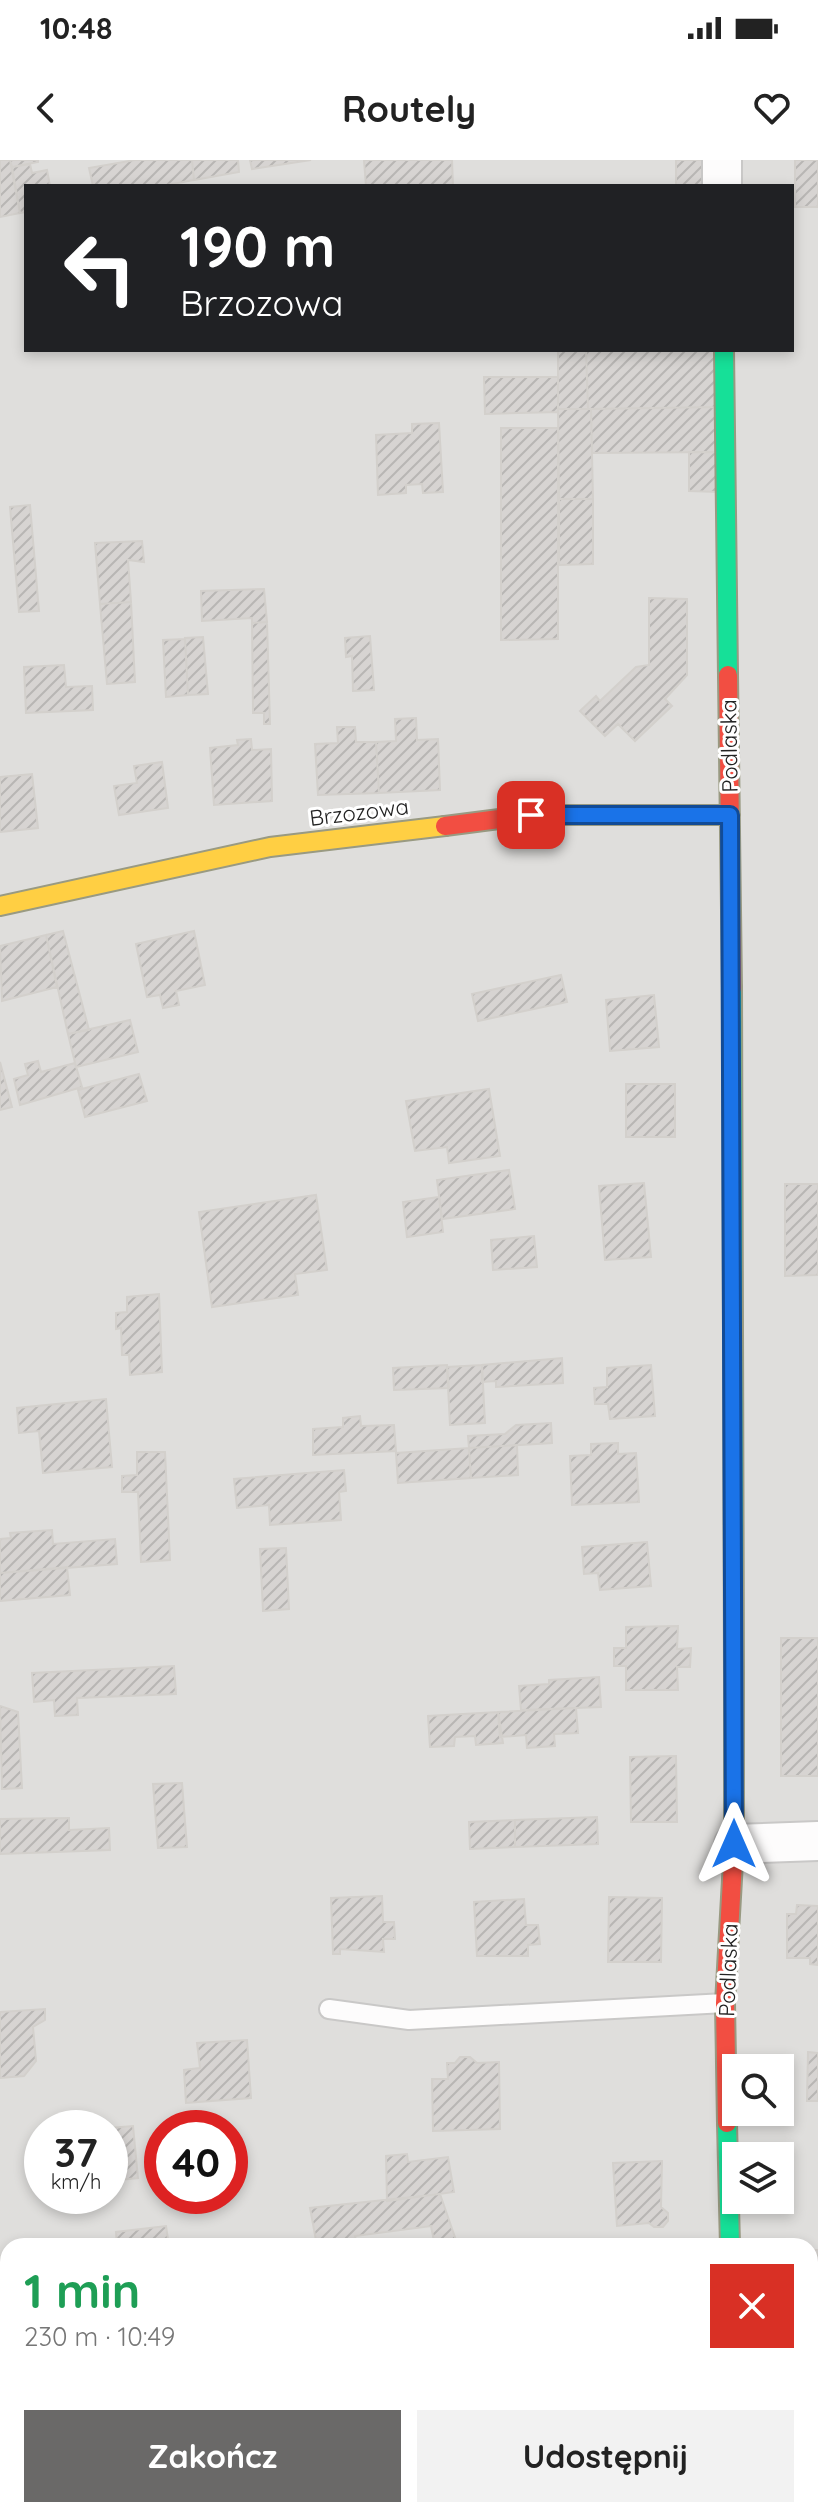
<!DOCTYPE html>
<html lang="pl">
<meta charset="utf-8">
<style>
:root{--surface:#fff;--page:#f2f2f2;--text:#222;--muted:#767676;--accent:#6a6968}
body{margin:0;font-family:Quicksand,sans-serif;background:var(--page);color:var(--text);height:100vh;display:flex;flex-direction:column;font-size:30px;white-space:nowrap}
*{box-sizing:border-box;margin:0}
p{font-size:26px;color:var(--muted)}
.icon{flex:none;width:44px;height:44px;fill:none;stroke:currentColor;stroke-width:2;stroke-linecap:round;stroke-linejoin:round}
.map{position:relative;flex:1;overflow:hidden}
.panel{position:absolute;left:0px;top:2078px;width:818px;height:280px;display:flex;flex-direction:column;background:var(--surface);border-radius:24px 24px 0 0;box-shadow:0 4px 12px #0003}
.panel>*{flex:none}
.hud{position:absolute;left:24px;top:24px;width:770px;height:168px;border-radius:0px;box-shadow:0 4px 12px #0003;background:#202124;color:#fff;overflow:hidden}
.tools{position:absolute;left:722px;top:1894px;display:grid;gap:16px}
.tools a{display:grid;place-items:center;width:72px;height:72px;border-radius:0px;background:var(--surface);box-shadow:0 4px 12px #0003;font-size:40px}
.speed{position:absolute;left:24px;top:1950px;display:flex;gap:16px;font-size:40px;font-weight:700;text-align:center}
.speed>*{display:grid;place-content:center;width:104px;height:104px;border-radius:50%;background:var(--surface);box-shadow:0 4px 12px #0003;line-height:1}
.speed small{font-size:20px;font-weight:400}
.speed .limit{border:12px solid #d22;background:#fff;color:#111}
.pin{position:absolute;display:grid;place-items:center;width:68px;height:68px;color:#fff;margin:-34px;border-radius:16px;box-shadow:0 4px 12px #0006}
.me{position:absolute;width:88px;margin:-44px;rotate:0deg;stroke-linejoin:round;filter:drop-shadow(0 0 6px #0008)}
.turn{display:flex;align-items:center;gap:28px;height:168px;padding:0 24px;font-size:36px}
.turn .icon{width:104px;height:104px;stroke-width:2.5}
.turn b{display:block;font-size:56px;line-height:68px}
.round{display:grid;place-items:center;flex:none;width:84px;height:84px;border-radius:0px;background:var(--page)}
.headline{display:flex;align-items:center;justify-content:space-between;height:136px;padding:0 24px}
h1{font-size:48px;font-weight:700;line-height:60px;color:#1e9e55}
.button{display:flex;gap:16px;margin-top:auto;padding:16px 24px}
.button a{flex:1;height:92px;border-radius:0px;background:var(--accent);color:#fff;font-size:32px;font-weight:700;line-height:92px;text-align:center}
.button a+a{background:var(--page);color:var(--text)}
.status{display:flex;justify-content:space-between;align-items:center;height:56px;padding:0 40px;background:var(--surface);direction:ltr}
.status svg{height:22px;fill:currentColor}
header{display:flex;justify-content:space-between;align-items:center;height:104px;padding:0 24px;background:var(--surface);font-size:36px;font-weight:700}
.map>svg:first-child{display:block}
.residential{fill:#dfdedc;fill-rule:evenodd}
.building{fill:url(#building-hatch);stroke:#d3d0cc;stroke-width:2}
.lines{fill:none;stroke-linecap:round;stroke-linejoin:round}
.lane-casing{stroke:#c9c8c7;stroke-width:22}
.street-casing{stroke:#c9c8c7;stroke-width:42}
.fast-casing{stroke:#999a82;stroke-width:22}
.slow-casing{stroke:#999a82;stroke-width:22}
.jam-casing{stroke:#999a82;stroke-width:22}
.lane{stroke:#fdfcfc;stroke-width:18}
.street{stroke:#fdfcfc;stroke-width:38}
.fast{stroke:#16e098;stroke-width:18}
.slow{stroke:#ffcf43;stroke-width:18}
.jam{stroke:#f24e42;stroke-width:18}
.route-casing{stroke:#114b97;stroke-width:20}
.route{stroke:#1a73e8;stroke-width:14}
.labels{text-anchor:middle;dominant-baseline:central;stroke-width:6;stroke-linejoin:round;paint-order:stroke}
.street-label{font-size:22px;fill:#222;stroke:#fff}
</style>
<div class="status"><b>10:48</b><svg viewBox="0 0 49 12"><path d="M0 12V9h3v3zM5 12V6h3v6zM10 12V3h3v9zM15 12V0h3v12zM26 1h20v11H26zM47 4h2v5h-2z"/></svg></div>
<header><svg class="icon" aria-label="back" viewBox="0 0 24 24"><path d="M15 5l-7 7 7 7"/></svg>Routely<svg class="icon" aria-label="heart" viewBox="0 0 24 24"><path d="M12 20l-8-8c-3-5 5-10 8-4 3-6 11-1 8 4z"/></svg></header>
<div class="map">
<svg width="818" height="2358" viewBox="0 0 818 2358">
<defs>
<pattern id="building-hatch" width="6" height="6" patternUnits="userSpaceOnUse" patternTransform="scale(2)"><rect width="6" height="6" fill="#d7d4d2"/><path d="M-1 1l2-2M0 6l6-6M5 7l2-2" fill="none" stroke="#b8b6b4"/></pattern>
</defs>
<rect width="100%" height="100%" fill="#f0eeeb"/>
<path class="residential" d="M0,0h818v2358h-818zM26,26h766v164h-766zM736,1908h44v44h-44zM42,1968h68v68h-68zM162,1968h68v68h-68zM736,1996h44v44h-44zM8,2086h802v264h-802z"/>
<path class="building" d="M0,0h10l10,53 -20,4z
M10,0h28v2l-26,5z
M135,0h57l2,20 -32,6h-69l-4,-18z
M192,0h46l1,12 -45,8z
M250,0h61l-59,9z
M364,0h88l1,26h-87z
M676,0h43v26h-43z
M795,0h23v47h-23z
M30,4l2,9 15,-3 3,16h-24v26l-6,1 -8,-46z
M558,190h28l2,59h-30z
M586,190h131v57l-129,2z
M484,217h74v35l-73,2z
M717,247v45l-125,1 -1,-44z
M558,249h33l2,90h-34z
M439,263l4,69 -20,1 -1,-9 -16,1v8l-28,2 -2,-60 36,-2v-9z
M501,268h57v211l-57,1z
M689,292h30v40l-30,-1z
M559,339h34v65l-34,1z
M30,345l9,106 -20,1 -9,-105z
M142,381l2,21 -16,-2 3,42 -31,2 -5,-61z
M264,429l3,33 -15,1v-5l-50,3 -1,-30z
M649,438l38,1v76l-22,24 7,7 -37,35 -17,-17 -13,12 -25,-25 16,-15 4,5 36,-34 13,-2z
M131,442l4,80 -28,2 -7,-80z
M267,462l3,102h-6v-11h-11l-1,-90z
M370,476l4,54 -21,1 -1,-35 -6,1 -1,-19z
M203,477l5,57 -20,1 -3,-57z
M185,479l3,56 -22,2 -3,-57z
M64,505l2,22 26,-1 1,24 -67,3 -2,-46z
M416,558l1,22 21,-1 2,51 -61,3 -3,-51 20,-1 -1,-22z
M337,567h18l1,15h20l3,51 -61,2 -3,-51 23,-1z
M251,579l1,11 19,-1 1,52 -58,4 -4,-57 28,-3 -1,-5z
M162,602l6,46 -49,7 -5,-29 23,-3 -3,-17z
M32,614l6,54 -38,4v-55z
M63,771l26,99 -21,4 -22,-99z
M194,771l11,54 -29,6 3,14 -16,3 -3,-13 -13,2 -11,-53z
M46,775l11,52 -55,14 -2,-55z
M561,815l6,27 -89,19 -6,-27z
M654,835l5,52 -49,4 -4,-51z
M130,860l8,32 -62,15 -8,-33z
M38,901l3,11 34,-9 7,24 -62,18 -6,-26 14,-4 -3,-11z
M0,902l12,45 -12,3z
M139,914l8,27 -62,16 -7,-27z
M626,924h49v53h-49z
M489,929l11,67 -51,7 -2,-16 -32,4 -9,-50z
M509,1010l6,39 -73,10 -5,-39z
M644,1023l7,74 -46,3 -6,-74z
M785,1024h33v91l-33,1z
M316,1035l11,75 -32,4 3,21 -86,12 -13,-95z
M439,1037l4,35 -36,5 -4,-35z
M534,1076l3,31 -44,3 -2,-30z
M159,1134l3,78 -32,3 -1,-20h-7l-1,-27 -5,1v-16l11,-1v-15z
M562,1198l1,25 -67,4v-6l-14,1v-17z
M447,1205l2,23 -55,2 -1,-22z
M482,1205l3,58 -35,2 -3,-58z
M651,1205l4,51 -45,3 -2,-15h-13l-1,-16 13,-1v-19z
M106,1239l6,68 -69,6 -4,-42 -20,2 -2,-25z
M360,1256l1,10 33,-1 2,26 -83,4v-26l30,-2v-9z
M551,1263l1,20 -83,5 -1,-12 37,-2 11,-9z
M618,1283v11l18,-1 3,49 -67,3 -2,-49 21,-1v-11z
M517,1285l1,30 -47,3 -2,-30z
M469,1288l2,30 -73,5 -2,-30z
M137,1292h28l5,108 -29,2 -3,-70h-16v-16l15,-1z
M344,1310l2,21 -7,1 2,28 -71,5 -1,-20 -32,3 -3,-29z
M52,1370l1,14 62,-5 2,25 -117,9v-34l11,-1 -1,-5z
M647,1382l4,44 -51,4 -2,-17 -14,1 -2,-27z
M286,1388l3,61 -26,2 -3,-62z
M67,1407l3,28 -70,6v-28z
M678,1466l-1,23 14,-1 -1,19h-13l1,23h-52v-24h-12v-18h12v-21z
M781,1478h37v138h-37z
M174,1506l2,28 -99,4 1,17 -23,1 -1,-16 -20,2 -2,-29z
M599,1517l2,30 -80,3 -2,-24 30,-2v-4z
M0,1546l18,6 4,76 -20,1z
M576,1548l2,25 -24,1 1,12 -28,2 -1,-13 -26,2 -2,-25z
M498,1552l5,31 -27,2 -1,-9 -20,1 -1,9 -24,1 -2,-31z
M676,1596l1,66h-46l-1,-65z
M182,1623l5,64 -29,1 -5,-64z
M597,1657l1,27 -83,3v-27z
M69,1658v12l40,-2 1,22 -110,4v-35z
M515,1660v27l-45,2 -1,-27z
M382,1736l1,26h11l1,17h-12l1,13 -44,-3v5h-7l-2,-56z
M609,1737l53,1 -1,64h-53z
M524,1739l2,26h12l2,19 -12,1v11h-51l-3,-54z
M797,1745l21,1v59l-8,-1v-6h-23v-44h9z
M45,1849v11l-12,7 3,34 -12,15 -24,2v-66z
M247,1880l4,58 -65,5 -2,-33 16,-2 -3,-25z
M808,1892l10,1v48h-11z
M460,1897h10l7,6 22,-1 1,67 -67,2 -1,-52h16l-1,-16h8z
M133,1966l5,52 -28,3v-53z
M407,1994l1,8 40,-5 6,35 -67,9 -1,-45z
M662,2001l-1,46 7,6v8l-5,6h-9l-5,-4 -32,3 -4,-63z
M440,2034l18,52h-23l-4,-20 -76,10 2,10h-40l-7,-38z
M166,2066l3,20h-52l-1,-14z
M810,2090h8v26h-8z
M8,2208v21l-8,1v-21z
M8,2229v21l-8,1v-21z
M8,2304v23l-8,2v-24z
M8,2327v23h9l1,8h-18v-29z
M814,2340h4v18h-15v-6h11z
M403,2354l53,3 -53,1z
M538,2355l61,3h-61z"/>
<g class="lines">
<defs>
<path id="lane" d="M329,1849l80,11 316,-17
M810,2268l8,-1"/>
<path id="street" d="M722,0v26
M734,1684l84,-3
M152,2358l18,-8
M732,2358v-8"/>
<path id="fast" d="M724,190l4,325
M732,828l2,687
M727,1963l3,123"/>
<path id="slow" d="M0,746l270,-59 175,-21"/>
<path id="jam" d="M728,515l4,313
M445,666l86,-11h199
M727,1963l-2,-120 9,-159v-169"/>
</defs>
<use href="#lane" class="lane-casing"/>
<use href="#street" class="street-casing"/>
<use href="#fast" class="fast-casing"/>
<use href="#slow" class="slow-casing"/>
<use href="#jam" class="jam-casing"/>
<use href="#lane" class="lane"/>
<use href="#street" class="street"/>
<use href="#fast" class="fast"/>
<use href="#slow" class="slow"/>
<use href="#jam" class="jam"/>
</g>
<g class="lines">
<defs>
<path id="route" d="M531,655h199l4,1029"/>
</defs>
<use href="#route" class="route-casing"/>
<use href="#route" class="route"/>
</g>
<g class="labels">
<g class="street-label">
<text transform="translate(729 586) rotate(-91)">Podlaska</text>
<text transform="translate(359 652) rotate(-7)">Brzozowa</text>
<text transform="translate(728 1810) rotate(-88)">Podlaska</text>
</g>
</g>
</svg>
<div class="tools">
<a><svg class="icon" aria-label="search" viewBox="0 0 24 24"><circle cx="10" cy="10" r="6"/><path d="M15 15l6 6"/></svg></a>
<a><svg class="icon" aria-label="layers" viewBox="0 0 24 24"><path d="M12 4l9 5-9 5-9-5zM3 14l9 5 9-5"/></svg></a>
</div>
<div class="speed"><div>37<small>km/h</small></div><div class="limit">40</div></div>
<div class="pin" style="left:531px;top:655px;background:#d93025"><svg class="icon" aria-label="arrive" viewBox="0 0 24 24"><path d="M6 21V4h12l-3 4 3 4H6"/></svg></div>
<svg class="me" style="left:734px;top:1684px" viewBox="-20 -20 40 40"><path d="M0-17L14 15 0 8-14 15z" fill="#1a73e8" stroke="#fff" stroke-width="4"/></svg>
<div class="hud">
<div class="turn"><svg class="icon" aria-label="left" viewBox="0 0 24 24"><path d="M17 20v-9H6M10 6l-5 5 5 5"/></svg><div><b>190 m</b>Brzozowa</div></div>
</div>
<section class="panel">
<div class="headline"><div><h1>1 min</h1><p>230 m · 10:49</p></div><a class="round" style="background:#d93025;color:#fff"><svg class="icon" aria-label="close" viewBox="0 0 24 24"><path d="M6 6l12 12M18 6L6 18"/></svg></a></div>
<div class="button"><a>Zakończ</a><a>Udostępnij</a></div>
</section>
</div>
